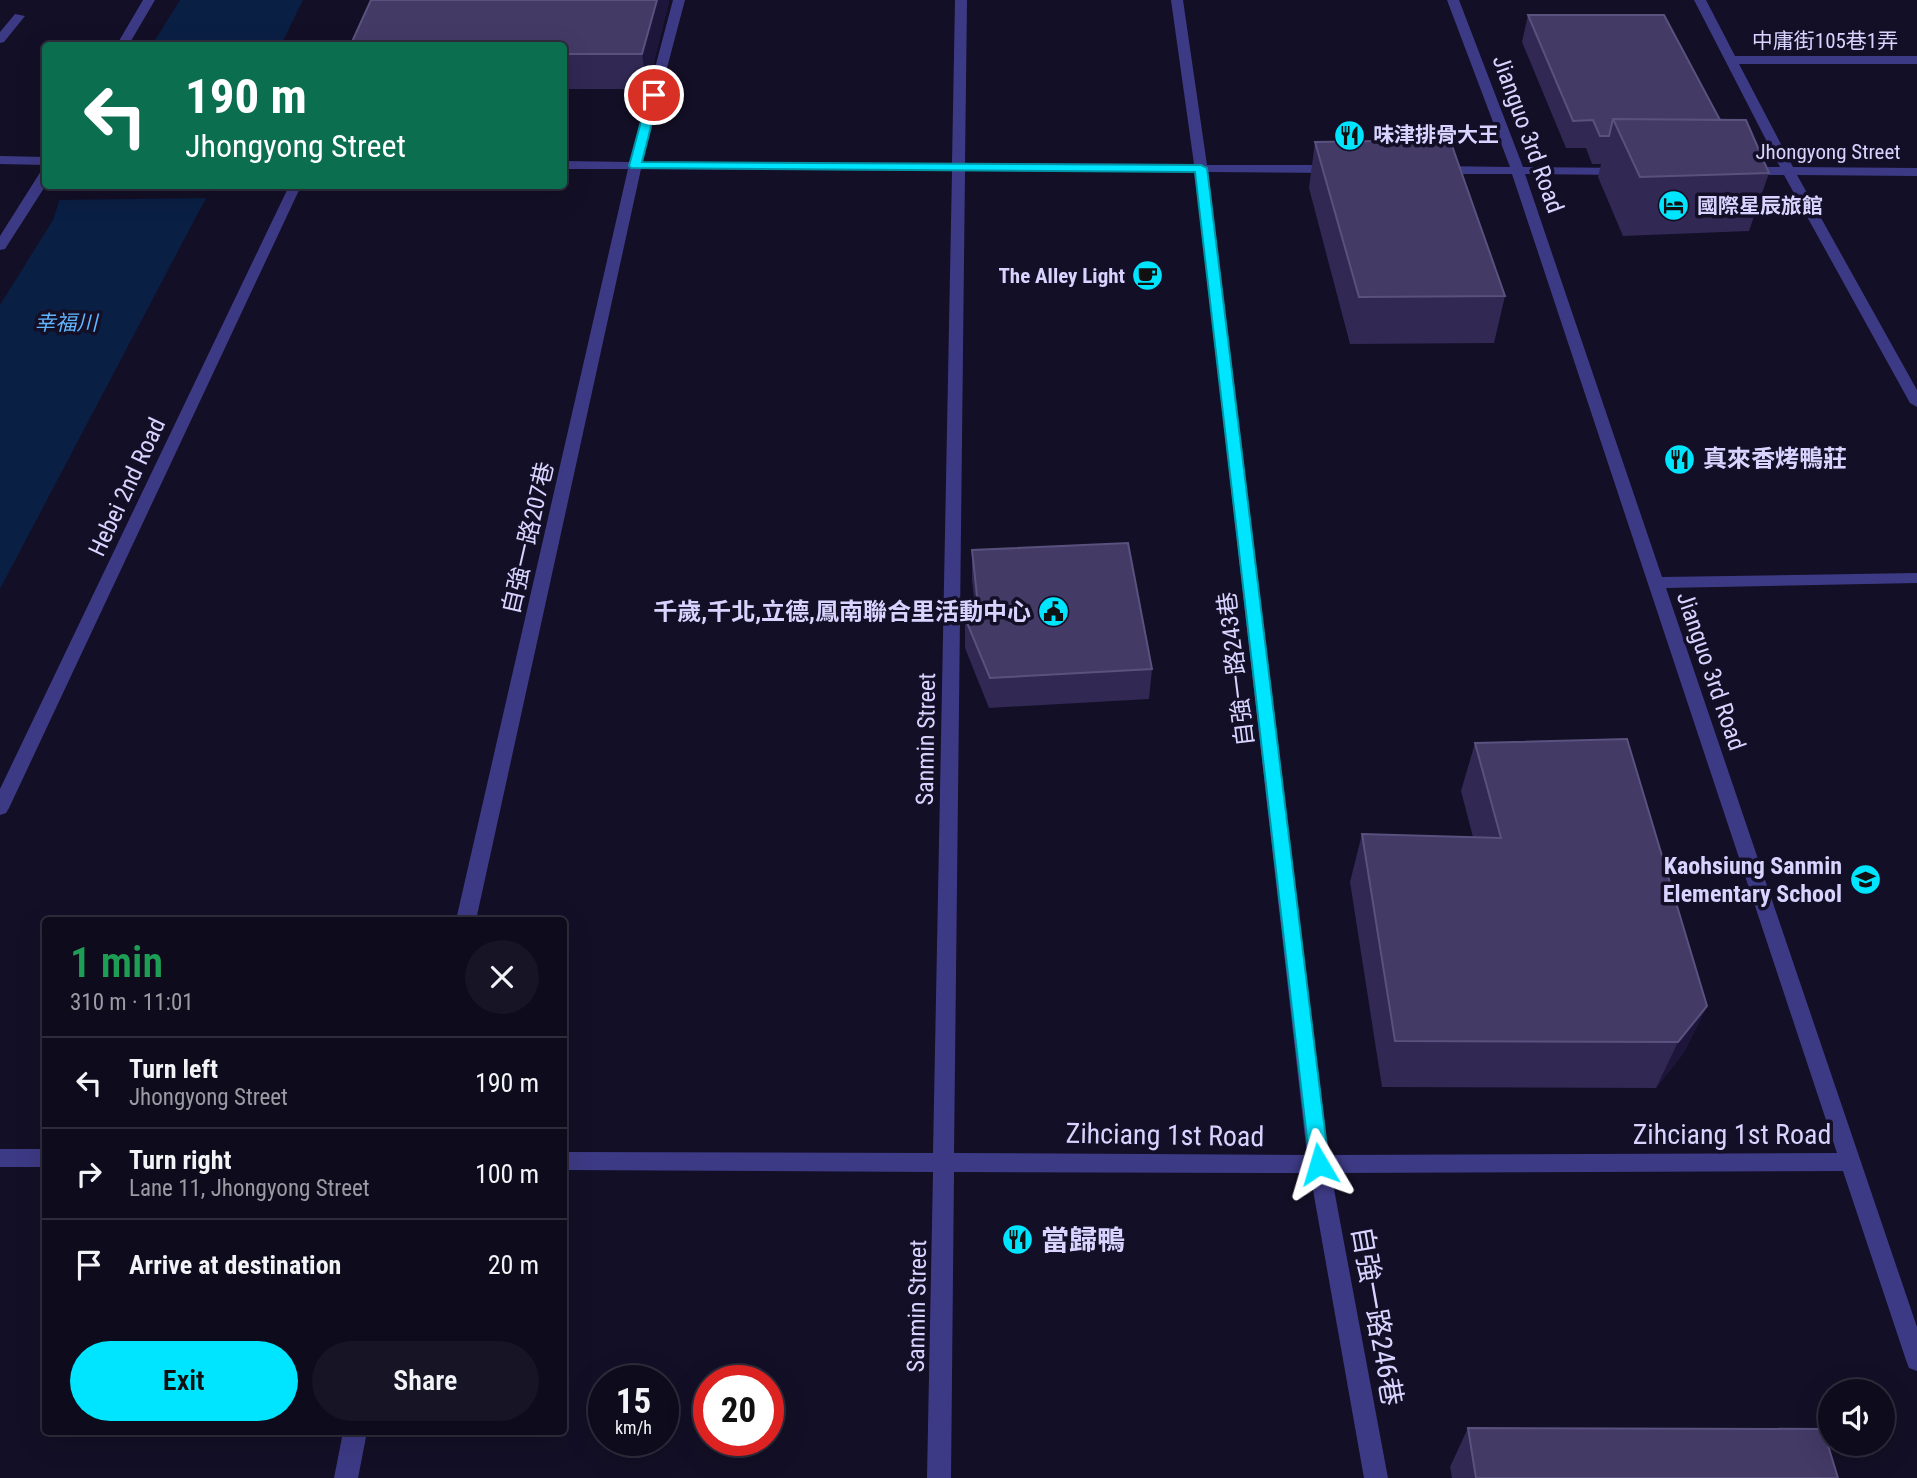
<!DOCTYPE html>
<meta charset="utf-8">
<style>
:root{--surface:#0e0b1c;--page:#171425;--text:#f1f3f6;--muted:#9b9ba3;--line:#2e2b3b;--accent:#00e5ff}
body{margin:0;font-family:"Roboto Condensed","Noto Sans TC",sans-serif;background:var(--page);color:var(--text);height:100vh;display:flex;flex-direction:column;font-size:26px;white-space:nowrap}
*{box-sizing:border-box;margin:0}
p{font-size:23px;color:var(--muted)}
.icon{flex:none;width:38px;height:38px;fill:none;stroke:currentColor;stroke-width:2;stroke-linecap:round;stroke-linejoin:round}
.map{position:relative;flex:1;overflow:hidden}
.panel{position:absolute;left:42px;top:917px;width:525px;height:518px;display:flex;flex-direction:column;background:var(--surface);border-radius:7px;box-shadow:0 7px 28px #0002,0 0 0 2px var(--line)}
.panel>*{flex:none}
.hud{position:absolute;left:42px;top:42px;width:525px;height:147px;border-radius:7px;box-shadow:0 7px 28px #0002,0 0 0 2px var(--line);background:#0b6e4f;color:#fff;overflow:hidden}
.tools{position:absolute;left:1818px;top:1379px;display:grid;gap:14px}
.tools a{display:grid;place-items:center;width:77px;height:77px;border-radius:50%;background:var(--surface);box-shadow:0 7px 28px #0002,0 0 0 2px var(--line);font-size:35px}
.speed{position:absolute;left:588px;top:1365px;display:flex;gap:14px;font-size:35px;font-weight:700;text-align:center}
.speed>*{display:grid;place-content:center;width:91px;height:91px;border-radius:50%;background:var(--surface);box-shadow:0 7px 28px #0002,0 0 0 2px var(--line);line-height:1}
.speed small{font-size:18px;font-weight:400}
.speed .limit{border:10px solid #d22;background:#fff;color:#111}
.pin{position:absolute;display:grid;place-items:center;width:60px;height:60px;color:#fff;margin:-30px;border:4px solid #fff;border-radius:50%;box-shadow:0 2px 7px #0007}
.me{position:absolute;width:77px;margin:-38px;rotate:353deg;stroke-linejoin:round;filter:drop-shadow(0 0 5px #0008)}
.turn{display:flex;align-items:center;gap:24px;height:147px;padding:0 28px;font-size:32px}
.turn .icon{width:91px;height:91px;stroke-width:2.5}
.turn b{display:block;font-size:49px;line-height:60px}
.round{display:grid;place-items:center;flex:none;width:74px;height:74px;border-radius:37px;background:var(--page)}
.summary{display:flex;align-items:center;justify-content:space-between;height:119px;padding:0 28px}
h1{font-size:42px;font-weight:600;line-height:52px;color:#1e9e55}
.cta{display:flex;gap:14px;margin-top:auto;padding:14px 28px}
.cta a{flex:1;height:80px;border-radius:42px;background:var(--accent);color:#111;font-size:28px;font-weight:600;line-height:80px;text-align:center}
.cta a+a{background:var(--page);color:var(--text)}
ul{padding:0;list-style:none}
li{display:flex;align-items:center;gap:21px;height:91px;padding:0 28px;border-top:2px solid var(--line)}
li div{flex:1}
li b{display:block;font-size:26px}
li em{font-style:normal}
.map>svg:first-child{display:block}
.water{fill:#0a1f44}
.pier{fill:#130f26}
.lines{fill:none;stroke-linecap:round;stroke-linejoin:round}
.minor{fill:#3d3a85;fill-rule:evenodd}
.wall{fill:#312854}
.shaded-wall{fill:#1d163a}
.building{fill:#433a66;stroke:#5a527e;stroke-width:2}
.route{fill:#00e5ff;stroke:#0095a6;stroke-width:2}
.labels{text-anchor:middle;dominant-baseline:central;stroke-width:7;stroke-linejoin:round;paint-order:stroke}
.far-street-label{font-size:21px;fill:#d9d4ff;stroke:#130f26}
.far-poi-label{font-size:21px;font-weight:bold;fill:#d9d4ff;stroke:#130f26;text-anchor:start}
.far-water-label{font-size:21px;font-style:italic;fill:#62b6ff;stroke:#130f26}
.street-label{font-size:24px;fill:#d9d4ff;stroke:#130f26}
.poi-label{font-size:24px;font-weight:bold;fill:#d9d4ff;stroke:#130f26;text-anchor:end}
.near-street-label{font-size:28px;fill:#d9d4ff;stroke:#130f26}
.near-poi-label{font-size:28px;font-weight:bold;fill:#d9d4ff;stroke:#130f26;text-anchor:start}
</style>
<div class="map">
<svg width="1917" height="1478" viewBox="0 0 1917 1478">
<rect width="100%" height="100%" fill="#130f26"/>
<path class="water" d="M180,0h123l-22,45h-129z
M213,186l-16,29 -197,374v-284l53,-85 10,-31z"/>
<path class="pier" d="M61,186h155l-6,12 -154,2z"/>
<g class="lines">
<path class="minor" d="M143,0h12l-27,46h-12z
M673,0h12l-43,162 310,1 3,-163h12l-2,163 229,1 -23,-164h12l24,165h126l6,4 -6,4 -125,-1 120,983 509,-2 -325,-979h-74l-6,-4 6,-4 72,1 -63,-167h12l64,167 104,1v6l-4,1 -98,-1 137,403 255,-4v10l-251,5 251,739v44l-8,-3 -3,-8 -63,-189 -512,2 57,305h-24l-54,-305 -356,-1 -3,306h-24l6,-306 -369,-2v-18l369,1 19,-982 -311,-2 -165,751h-20l172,-751h-64v-8l66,1zM965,171l230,1 112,983 -353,-2z
M1694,0h12l29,56h182v8h-178l54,103 124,1v8l-120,-1 120,215v17l-7,-4 -126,-228h-38l-6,-4 6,-4h34z
M15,14l10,2 -21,26 -4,1v-11z
M0,156l46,1v8l-46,-1z
M46,170v15l-41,64 -5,1v-14l41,-65z
M289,186h12l-292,622 -3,5 -6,2v-26z
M0,1149h46v18h-46z
M343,1432h24l-9,46h-24z"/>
</g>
<path class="wall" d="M371,0h298v1l-22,88h-83v-43z
M1528,15l192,105 49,53 -20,58 -126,5 -25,-59 3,-13h-9l-6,-16h-20l-44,-106z
M1315,142l190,154 -11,47 -144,1 -41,-156z
M972,550l180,119 -3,30 -160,9 -24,-60v-30l11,-3 -4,-35z
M1475,743l232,263 -23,46 -28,36 -274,-1 -32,-205 12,-48 111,3 -12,-46z
M1468,1428l370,50h-386l-2,-11z"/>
<path class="shaded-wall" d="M657,0h12v1l-22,88 -5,-35z
M1707,1006l-23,46 -28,36 22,-46z"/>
<path class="building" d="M371,0h286l-15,54h-78v-8h-214z
M1528,15h136l56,105 -107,-1 -4,17h-9l-7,-16 -20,1z
M1613,119l133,1 23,53 -129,4z
M1450,140l55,156 -146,1 -44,-155z
M1128,543l24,126 -162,9 -25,-60 14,-4 -7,-64z
M1627,739l80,267 -29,36 -283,-1 -33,-207 139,4 -26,-95z
M1468,1428l355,1 15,49h-362z"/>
<path class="route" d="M654,91l5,4 -17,67 559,3 6,3 122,996 -3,6 -7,2 -7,-2 -2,-6 -115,-992 -564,-4 -2,-2 19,-71z"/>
<defs>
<symbol id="restaurant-disc" viewBox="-11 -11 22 22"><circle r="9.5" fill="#00e5ff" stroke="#130f26"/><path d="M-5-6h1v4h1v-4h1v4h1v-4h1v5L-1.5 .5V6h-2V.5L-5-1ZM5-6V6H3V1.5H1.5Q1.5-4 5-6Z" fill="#111"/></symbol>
<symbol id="hotel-disc" viewBox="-11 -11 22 22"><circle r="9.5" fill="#00e5ff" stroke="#130f26"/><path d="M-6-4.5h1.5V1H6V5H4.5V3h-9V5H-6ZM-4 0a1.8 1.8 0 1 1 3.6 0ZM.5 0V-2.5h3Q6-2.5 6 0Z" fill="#111"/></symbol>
<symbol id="cafe-disc" viewBox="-11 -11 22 22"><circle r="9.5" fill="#00e5ff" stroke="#130f26"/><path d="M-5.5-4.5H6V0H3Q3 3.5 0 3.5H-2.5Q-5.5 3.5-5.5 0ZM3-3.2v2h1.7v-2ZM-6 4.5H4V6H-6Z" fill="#111"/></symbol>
<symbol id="civic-disc" viewBox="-11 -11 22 22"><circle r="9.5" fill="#00e5ff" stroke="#130f26"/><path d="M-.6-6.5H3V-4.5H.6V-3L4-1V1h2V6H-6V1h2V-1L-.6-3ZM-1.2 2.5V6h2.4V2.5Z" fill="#111"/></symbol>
<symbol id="school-disc" viewBox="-11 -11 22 22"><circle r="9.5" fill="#00e5ff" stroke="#130f26"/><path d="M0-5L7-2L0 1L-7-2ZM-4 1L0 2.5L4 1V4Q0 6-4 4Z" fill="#111"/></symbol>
</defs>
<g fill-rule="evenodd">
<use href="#restaurant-disc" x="1332" y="118" width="35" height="35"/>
<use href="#hotel-disc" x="1656" y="188" width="35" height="35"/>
<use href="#cafe-disc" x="1130" y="258" width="35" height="35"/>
<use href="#restaurant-disc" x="1662" y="442" width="35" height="35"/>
<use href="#civic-disc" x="1036" y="594" width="35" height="35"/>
<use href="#school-disc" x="1848" y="862" width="35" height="35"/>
<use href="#restaurant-disc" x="1000" y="1222" width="35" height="35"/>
</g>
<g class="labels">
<g class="far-street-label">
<text x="1825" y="41">中庸街105巷1弄</text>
<text x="1828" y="152">Jhongyong Street</text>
</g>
<g class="far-poi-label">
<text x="1373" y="135">味津排骨大王</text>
<text x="1697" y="206">國際星辰旅館</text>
<text x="1125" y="276" text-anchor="end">The Alley Light</text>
</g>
<g class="far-water-label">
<text x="66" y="323">幸福川</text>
</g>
<g class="street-label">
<text transform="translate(1528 134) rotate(70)">Jianguo 3rd Road</text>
<text transform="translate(127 487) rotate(-65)">Hebei 2nd Road</text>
<text transform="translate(528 538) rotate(-77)">自強一路207巷</text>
<text transform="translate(1236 669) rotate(-97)">自強一路243巷</text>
<text transform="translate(1711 671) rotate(71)">Jianguo 3rd Road</text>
<text transform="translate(926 739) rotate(-89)">Sanmin Street</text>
<text transform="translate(917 1306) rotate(-89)">Sanmin Street</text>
</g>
<g class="poi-label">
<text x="1703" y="459" text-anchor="start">真來香烤鴨莊</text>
<text x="1031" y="612">千歲,千北,立德,鳳南聯合里活動中心</text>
<text x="1842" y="866">Kaohsiung Sanmin<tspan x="1842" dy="28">Elementary School</tspan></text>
</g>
<g class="near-street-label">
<text x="1732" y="1134">Zihciang 1st Road</text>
<text transform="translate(1165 1135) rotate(1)">Zihciang 1st Road</text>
<text transform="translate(1377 1316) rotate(80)">自強一路246巷</text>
</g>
<g class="near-poi-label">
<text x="1041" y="1240">當歸鴨</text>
</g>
</g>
</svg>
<div class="tools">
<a><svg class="icon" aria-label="sound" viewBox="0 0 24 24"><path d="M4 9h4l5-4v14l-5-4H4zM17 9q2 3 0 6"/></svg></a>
</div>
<div class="speed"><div>15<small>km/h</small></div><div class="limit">20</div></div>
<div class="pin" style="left:654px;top:95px;background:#d93025"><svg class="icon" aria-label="arrive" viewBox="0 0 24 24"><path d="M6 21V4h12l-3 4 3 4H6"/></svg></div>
<svg class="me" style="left:1319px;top:1164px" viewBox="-20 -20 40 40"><path d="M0-17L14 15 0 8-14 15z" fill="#00e5ff" stroke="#fff" stroke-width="4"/></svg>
<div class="hud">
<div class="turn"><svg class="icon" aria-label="left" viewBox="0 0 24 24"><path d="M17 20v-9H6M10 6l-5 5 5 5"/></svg><div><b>190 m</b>Jhongyong Street</div></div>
</div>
<section class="panel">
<div class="summary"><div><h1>1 min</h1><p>310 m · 11:01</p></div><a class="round"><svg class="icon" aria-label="close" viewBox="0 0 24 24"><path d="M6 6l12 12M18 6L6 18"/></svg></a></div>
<ul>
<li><svg class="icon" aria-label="left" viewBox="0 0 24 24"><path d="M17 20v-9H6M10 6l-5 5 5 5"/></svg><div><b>Turn left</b><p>Jhongyong Street</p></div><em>190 m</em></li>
<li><svg class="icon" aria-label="right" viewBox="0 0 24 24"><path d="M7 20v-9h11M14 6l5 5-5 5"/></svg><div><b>Turn right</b><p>Lane 11, Jhongyong Street</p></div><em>100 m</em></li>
<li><svg class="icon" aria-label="arrive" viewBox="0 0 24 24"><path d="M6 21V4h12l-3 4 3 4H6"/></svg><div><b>Arrive at destination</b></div><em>20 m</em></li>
</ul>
<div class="cta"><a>Exit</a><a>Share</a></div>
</section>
</div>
